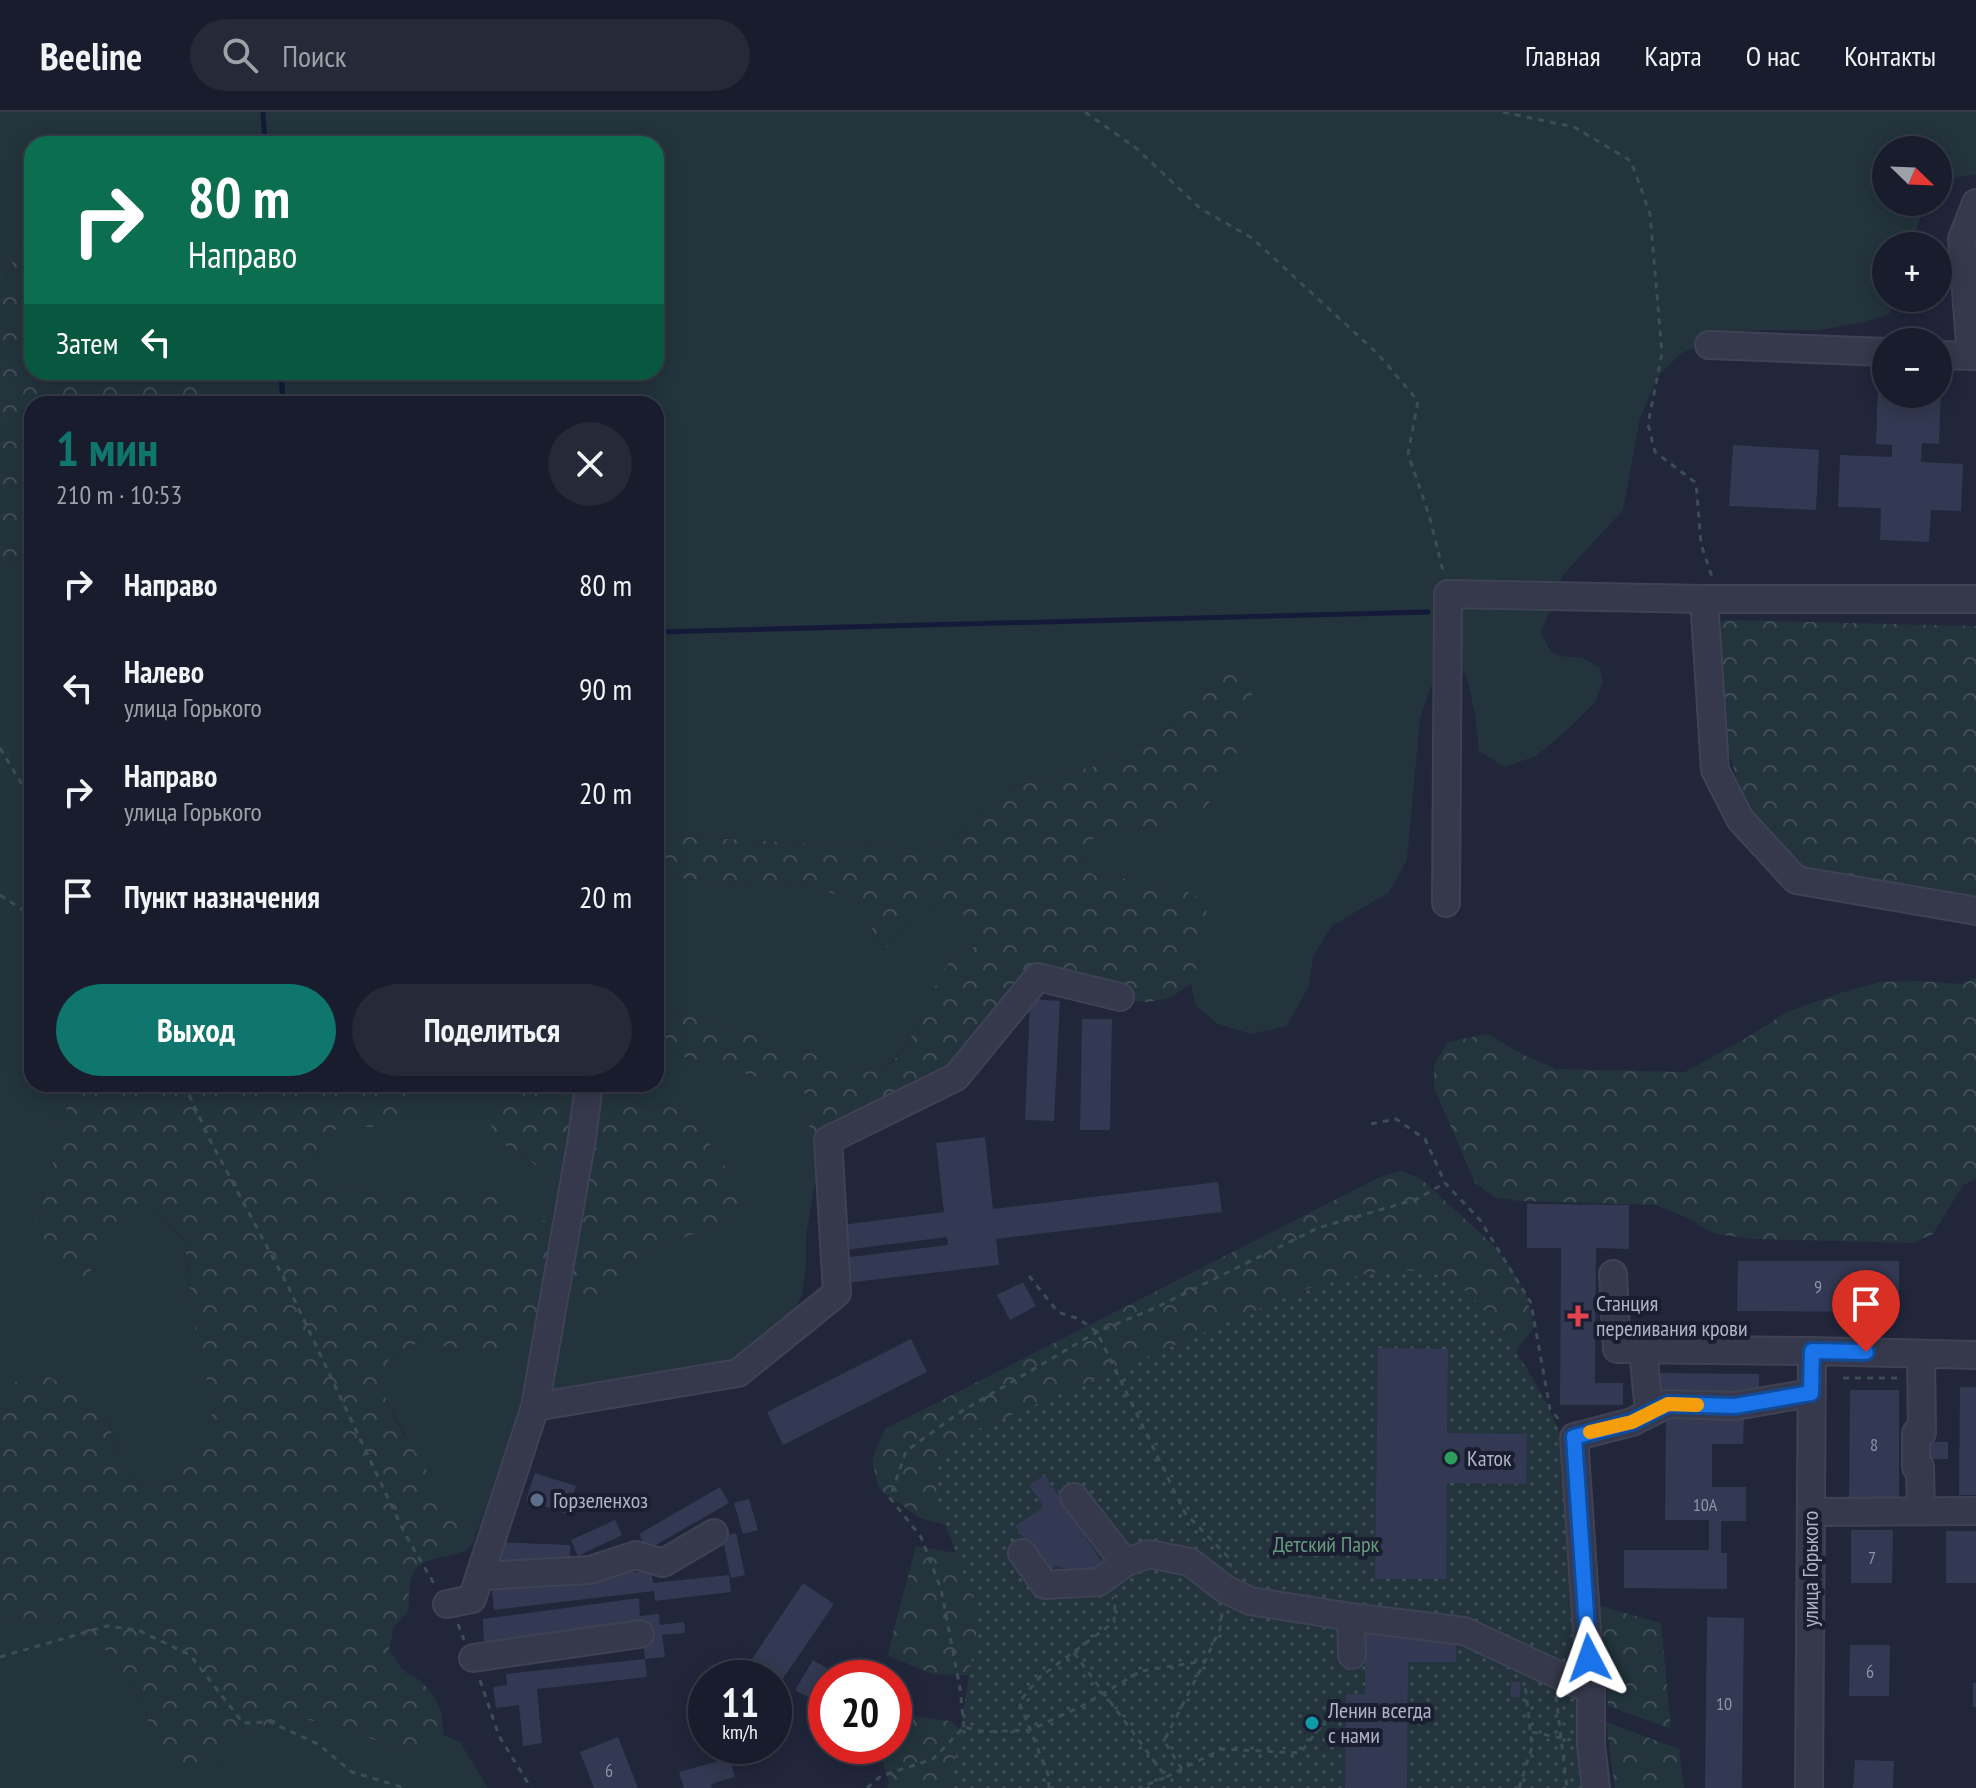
<!DOCTYPE html>
<html lang="ru">
<meta charset="utf-8">
<style>
:root{--surface:#191c2c;--page:#262938;--text:#f1f3f6;--muted:#9fa1a9;--line:#373a48;--accent:#0f766e}
body{margin:0;font-family:"PT Sans Narrow",sans-serif;background:var(--page);color:var(--text);height:100vh;display:flex;flex-direction:column;font-size:30px;white-space:nowrap}
*{box-sizing:border-box;margin:0}
p{font-size:26px;color:var(--muted)}
.icon{flex:none;width:44px;height:44px;fill:none;stroke:currentColor;stroke-width:2;stroke-linecap:round;stroke-linejoin:round}
.map{position:relative;flex:1;overflow:hidden}
.details{position:absolute;left:24px;top:284px;width:640px;height:696px;display:flex;flex-direction:column;background:var(--surface);border-radius:24px;box-shadow:0 4px 20px #0003,0 0 0 2px var(--line)}
.details>*{flex:none}
.guide{position:absolute;left:24px;top:24px;width:640px;height:244px;border-radius:24px;box-shadow:0 4px 20px #0003,0 0 0 2px var(--line);background:#0b6e4f;color:#fff;overflow:hidden}
.needle{width:52px;rotate:113deg}
.controls{position:absolute;left:1872px;top:24px;display:grid;gap:16px}
.controls a{display:grid;place-items:center;width:80px;height:80px;border-radius:50%;background:var(--surface);box-shadow:0 4px 20px #0003,0 0 0 2px var(--line);font-size:40px}
.speed{position:absolute;left:688px;top:1548px;display:flex;gap:16px;font-size:40px;font-weight:700;text-align:center}
.speed>*{display:grid;place-content:center;width:104px;height:104px;border-radius:50%;background:var(--surface);box-shadow:0 4px 20px #0003,0 0 0 2px var(--line);line-height:1}
.speed small{font-size:20px;font-weight:400}
.speed .limit{border:12px solid #d22;background:#fff;color:#111}
.pin{position:absolute;display:grid;place-items:center;width:68px;height:68px;color:#fff;margin:-82px -34px;border-radius:50% 50% 50% 0;rotate:-45deg;box-shadow:0 0 8px #0007}
.pin .icon{rotate:45deg}
.me{position:absolute;width:88px;margin:-44px;rotate:356deg;stroke-linejoin:round;filter:drop-shadow(0 0 6px #0008)}
.turn{display:flex;align-items:center;gap:28px;height:168px;padding:0 32px;font-size:36px}
.turn .icon{width:104px;height:104px;stroke-width:2.5}
.turn b{display:block;font-size:56px;line-height:68px}
.then{display:flex;align-items:center;height:76px;padding:0 32px;background:#0003;gap:16px;font-size:30px}
.round{display:grid;place-items:center;flex:none;width:84px;height:84px;border-radius:42px;background:var(--page)}
.head{display:flex;align-items:center;justify-content:space-between;height:136px;padding:0 32px}
h1{font-size:48px;font-weight:700;line-height:60px;color:var(--accent)}
.button{display:flex;gap:16px;margin-top:auto;padding:16px 32px}
.button a{flex:1;height:92px;border-radius:48px;background:var(--accent);color:#fff;font-size:32px;font-weight:700;line-height:92px;text-align:center}
.button a+a{background:var(--page);color:var(--text)}
ul{padding:0;list-style:none}
li{display:flex;align-items:center;gap:24px;height:104px;padding:0 32px}
li div{flex:1}
li b{display:block;font-size:30px}
li em{font-style:normal}
header{display:flex;align-items:center;gap:48px;box-sizing:border-box;height:112px;padding:0 40px;background:var(--surface);border-bottom:2px solid var(--line)}
header strong{font-size:38px}
nav{display:flex;gap:44px;margin-inline-start:auto;font-size:28px}
.search{width:560px;height:72px;background:var(--page);display:flex;align-items:center;gap:20px;box-sizing:border-box;padding:0 28px;border-radius:44px;color:var(--muted);font-size:30px}
.map>svg:first-child{display:block}
.green{fill:#23343c}
.forest{fill:url(#forest-crowns)}
.park{fill:url(#park-dots)}
.lines{fill:none;stroke-linecap:round;stroke-linejoin:round}
.stream{stroke:#141b39;stroke-width:5}
.building{fill:#333952}
.minor-casing{stroke:#3e4254;stroke-width:30}
.path{stroke:#3c4d55;stroke-width:3;stroke-dasharray:6 6;stroke-linecap:butt}
.minor{stroke:#35394b;stroke-width:26}
.route-casing{stroke:#114b97;stroke-width:20}
.route{stroke:#1a73e8;stroke-width:14}
.slow{stroke:#f59e0b;stroke-width:14}
.health-dot{fill:#e0444e;stroke:#1a1e30;stroke-width:3}
.leisure-dot{fill:#2e9e5b;stroke:#1a1e30;stroke-width:3}
.service-dot{fill:#5c6f8a;stroke:#1a1e30;stroke-width:3}
.culture-dot{fill:#0f9aa8;stroke:#1a1e30;stroke-width:3}
.labels{text-anchor:middle;dominant-baseline:central;stroke-width:8;stroke-linejoin:round;paint-order:stroke}
.number-label{font-size:18px;fill:#8f92a8}
.poi-label{font-size:22px;fill:#b0b3c7;stroke:#1a1e30;text-anchor:start}
.park-label{font-size:22px;fill:#659a7d;stroke:#1a1e30}
.street-label{font-size:22px;fill:#b0b3c7;stroke:#1a1e30}
</style>
<header>
<strong>Beeline</strong>
<div class="search"><svg class="icon" aria-label="search" viewBox="0 0 24 24"><circle cx="10" cy="10" r="6"/><path d="M15 15l6 6"/></svg>Поиск</div>
<nav><a>Главная</a><a>Карта</a><a>О нас</a><a>Контакты</a></nav>
</header>
<div class="map">
<svg width="1976" height="1676" viewBox="0 0 1976 1676">
<defs>
<pattern id="forest-crowns" width="20" height="18" patternUnits="userSpaceOnUse" patternTransform="scale(2)"><rect width="20" height="18" fill="#23343c"/><path d="M2 6a3 3 0 1 1 6 0M12 15a3 3 0 1 1 6 0" fill="none" stroke="#404f57"/></pattern>
<pattern id="park-dots" width="8" height="8" patternUnits="userSpaceOnUse" patternTransform="scale(2)"><rect width="8" height="8" fill="#23343c"/><path d="M2 2h.1M6 6h.1" fill="none" stroke="#404f57" stroke-width="1.8" stroke-linecap="round"/></pattern>
</defs>
<rect width="100%" height="100%" fill="#21263b"/>
<path class="green" d="M0,0h1976v63l-19,2 -19,15v-42h-52v52h40l-16,44h-24v52h11l-8,16 -28,9 -42,7h-54l-33,2 -50,21 -24,23 -18,42 -17,92 -60,65 -22,58 10,19 10,4 22,2 17,10 3,14 -8,20 -29,29 -30,25 -31,11 -26,-16 -4,-38 -9,-39 -24,-4 -11,17 -11,31 -13,142 -18,32 -57,34 -19,30 -4,30 -22,40 -36,8 -33,-10 -22,-18 -5,-22 9,-29 -25,-71 -82,-9 -12,-16 10,-20 33,-9 45,-5 8,-104 -24,19 -57,26 -82,20 -36,28 -30,31 -35,4 -257,-14v-431h-442l-35,-32h477v-228h-624v86l-9,7 -23,55z
M0,452l32,8v512h40l-12,54 -24,83 10,20 77,-32h31l30,31 14,108 16,59 -18,52 -30,26 -24,2 -19,-22 -18,-51 -88,-34 -17,25z
M656,765l157,9 48,18 9,15 4,22 13,6 16,-19 31,-24 30,10 18,15 -3,13 -14,13 -13,4 -11,14 -23,54 -27,36 -22,9 -213,-70z
M656,937l146,40 11,14 -4,25 13,14 -16,94v29l-4,29 -12,28 -52,53 -56,23 -139,10 -23,15 -12,20 -35,101 -8,7 -11,4 5,-16 -76,-146 5,-33 31,-18 38,7 68,-26 27,-21 66,-11 27,-39 90,-34 8,-24 -51,-77 -22,-10 -101,-10 -36,-11 -36,54 36,23 36,28 2,24 -23,8 -154,-29 -56,-5 -21,-22 1,-21 16,-17 31,-2 40,-36 -18,-7h269z
M30,1505l37,7 47,32 30,51 13,42 59,19 29,-34 45,-17 47,8 68,27 39,-17 16,7 28,46h-488v-168z"/>
<path class="forest" d="M32,118v142h147l35,32h-182v168l-32,-8v-272l23,-55z
M1723,508l253,6v274l-161,-15 -63,-51 -41,-147 3,-54z
M1226,559l23,2 3,24 -11,45 -18,43 -20,25 -34,15 -45,5 -32,9 -11,20 12,16 82,9 28,17 9,26 -12,28 -9,29 -21,14 -22,4 -19,-2 -30,-15 -90,7 -28,31 -28,43 -131,76 -9,-3 -4,-11 4,-25 -12,-14 -145,-40v-47l213,70 23,-9 26,-36 23,-54 11,-14 13,-4 14,-13 3,-13 -18,-14 -30,-11 -31,24 -16,19 -13,-6 -4,-22 -9,-15 -48,-18 -157,-9v-42l257,14 35,-4 30,-31 36,-28 82,-20 57,-26 24,-19z
M1976,865v202l-13,6 -30,49 -20,9 -158,-4 -40,-5 -29,-17 -31,-12 -135,-4 -24,-3 -21,-15 -41,-95v-23l14,-23 40,-8 34,20 34,15 129,3 56,-31 46,-29 50,-18 42,-12 41,-1 43,3z
M72,972h315l18,7 14,17 -11,18 -43,1 -31,3 -16,16 -1,21 21,22 56,5h106l48,29 22,-8 -1,-23 -36,-29 -36,-23 -10,-24 16,-26 30,-4 36,11 101,10 22,10 51,77 -8,24 -90,34 -27,39 -33,16 -33,-4 -27,20 -31,30 -37,-4 -38,-7 -31,18 -5,33 18,37 54,85 4,24 -5,16c-40,5 -47,15 -45,55l-15,17 -5,22 14,22 18,10 12,14 7,13 4,27 -39,17 -68,-27 -47,-8 -45,17 -29,34 -33,7 -26,-26 -13,-42 -30,-51 -47,-32 -37,-7 -30,3v-215l17,-25 28,-5 33,17 27,23 18,50 19,22 24,-2 30,-26 18,-52 -16,-59 -14,-109 -30,-30h-31l-40,77 -22,-10 -25,-55 24,-83z
M1401,1059l19,7 69,63 20,24 17,30 8,32 -24,33 -539,172 -51,-14 -41,-29 -7,-29 13,-31 497,-253z
M916,1434l81,14 12,117 -76,-3 -45,-18 7,-31z
M1600,1494l61,17 10,106 -63,-23z
M897,1602l53,7 37,32 57,35h-157l2,-5 -6,-21 2,-16h9v-29z
M1606,1610l73,27 5,39h-69z"/>
<path class="park" d="M1387,1158c22,0 46,0 66,12 40,24 98,119 111,163l9,163 3,96 9,84h-635l27,-158v-12l-6,-24 -35,-95 2,-31 6,-14 20,-19 342,-146 38,-10z"/>
<g class="lines">
<path class="stream" d="M263,0l2,32
M281,260l2,32
M656,520l772,-20"/>
</g>
<path class="building" d="M1878,273h8v9h52v-7h3l-2,57 -17,-1 -1,19 42,2 -2,47 -30,-1 -2,32 -49,-2 1,-32 -43,-1 2,-52 52,2v-12l-16,-1z
M1733,333l86,5 -3,60 -87,-4z
M1030,887l30,2 -6,120 -29,-1z
M1082,907h30l-2,111h-30z
M985,1025l8,72 225,-27 4,30 -226,27 3,26 -153,18 -3,-25 105,-13 -1,-8 -103,13 -3,-25 103,-13 -8,-69z
M1527,1092l102,1v44l-33,-1 -1,135h28v22h-63l1,-157h-34z
M1738,1149h161v51l-162,-1z
M1023,1170l13,24 -26,14 -13,-25z
M911,1227l16,33 -144,73 -16,-33z
M1378,1236l70,1 -1,84 80,1 -1,50 -79,-1 -1,96h-71z
M1659,1261l100,1v21h-100z
M1960,1275h16v108h-17z
M1850,1278h49v108h-50z
M1666,1302l78,1 -1,29h-31v43h34v34h-25v32h6v36l-103,-1v-38h85v-30h-44z
M1926,1330h22v17h-22z
M535,1361l41,13 -9,28 -41,-14z
M1045,1363l58,89 -17,10 -30,-8 -10,7 -31,-47 29,-19 -15,-22z
M720,1375l9,16 -82,47 -8,-16z
M749,1387l9,31 -15,4 -9,-31z
M615,1408l7,15 -44,21 -7,-16z
M1851,1418h42l-1,53h-41z
M1946,1419h30v52h-30z
M736,1421l9,42 -14,3 -9,-42z
M492,1430l78,3v18l-79,-3z
M651,1458l2,13 76,-8 2,17 -76,9 -1,-10 -160,19 -2,-21z
M803,1471l31,21 -52,76 -30,-21z
M639,1486l1,18 19,-2 1,11 24,-3 1,11 -23,2 3,22 -20,2 -4,-38 -157,24 -1,-26z
M1707,1505l37,1 -2,170h-37z
M1365,1518l91,1v31h-48l-1,126h-62l1,-94h19z
M1850,1533h40l-1,51h-40z
M645,1547l2,18 -110,12 5,54 -19,3 -4,-41 -23,3 -3,-21 14,-2 -1,-11z
M813,1548l30,18h-17v29l-31,-17z
M1511,1570h9v15h-9z
M1973,1571h3v24h-3z
M618,1625l20,51h-44l-14,-36z
M828,1634h35l-9,15z
M730,1646l5,19 -24,7 1,4h-28l-5,-16z
M1855,1648l39,1 -1,27h-40z"/>
<g class="lines">
<defs>
<path id="minor" d="M1709,233l177,7
M1938,243l38,1
M1971,244l-9,-117 14,-36
M1704,487h272
M1446,791l2,-309 256,5 11,171 25,49 56,61 180,31
M1613,1162l4,75 195,2
M1643,1237l6,64
M535,1295l203,-34 99,-80 -9,-153 128,-63 82,-100 82,20
M1074,1385l51,66
M1921,1399l-1,-44h-4v-34h6l-1,-79
M1811,1400l165,-1
M1022,1441l23,32 54,-3 26,-19 24,-9 41,8 35,27 25,12 101,16 113,14 127,59
M480,1464l110,-6 46,-15 27,8 51,-30
M447,1492l25,-5 63,-192 47,-269 7,-54
M1351,1505l1,38
M473,1546l167,-24
M1596,1676l-5,-44v-54l-17,-253 58,-15 36,-18 67,2 76,-13
M1809,1676l3,-437 164,4"/>
</defs>
<use href="#minor" class="minor-casing"/>
<path class="path" d="M1085,0l51,36 65,61 51,29 126,116 40,47 -10,53 21,61 15,60
M1503,0l71,15 57,34 19,53 12,139 -14,71 7,28 41,31 5,61 11,33
M0,636l32,53
M0,783l32,21
M184,972l27,58 76,142 118,250 31,53
M1371,1012l25,-5 29,20 20,44 35,37 51,83 19,106 11,13
M1029,1164l29,36 21,7 18,13 88,181 45,46 1,8
M1843,1266h57
M458,1512l6,16
M1074,1541l92,124 -27,11
M0,1545l107,-31 31,4 52,25 53,68 27,-1 48,22 34,28 53,16
M480,1568l19,56 32,52
M1556,1584l11,92
M964,1615l-4,-39 -19,-99 -20,-52 -31,-39 16,-47 56,-40 135,-79 58,-24 163,-80 99,-29 28,-16
M1532,1620l39,8
M1182,1657l-18,-28 41,-80
M1166,1665l56,-28 78,4 37,-47
M867,1676l14,-12 52,-17 31,-32 22,5 44,-2 52,-24 59,-35 64,-10 15,-32 2,-16
M1049,1676l-1,-14 -29,-72 21,-25 74,-55 1,-21 -3,-4
M1519,1676l13,-41 -7,-63"/>
<use href="#minor" class="minor"/>
</g>
<g class="lines">
<defs>
<path id="route" d="M1589,1546l-15,-221 58,-15 36,-18 67,2 76,-13 1,-42 54,1"/>
</defs>
<use href="#route" class="route-casing"/>
<use href="#route" class="route"/>
<path class="slow" d="M1590,1320l42,-10 36,-18 29,1"/>
</g>
<path class="health-dot" d="M1574 1192h8v8h8v8h-8v8h-8v-8h-8v-8h8z"/>
<circle class="leisure-dot" cx="1451" cy="1346" r="8"/>
<circle class="service-dot" cx="537" cy="1388" r="8"/>
<circle class="culture-dot" cx="1312" cy="1611" r="8"/>
<g class="labels">
<g class="number-label">
<text x="1818" y="1174">9</text>
<text x="1874" y="1332">8</text>
<text x="1705" y="1392">10А</text>
<text x="1872" y="1445">7</text>
<text x="1870" y="1559">6</text>
<text x="1724" y="1591">10</text>
<text x="609" y="1658">6</text>
</g>
<g class="poi-label">
<text x="1596" y="1191">Станция<tspan x="1596" dy="25">переливания крови</tspan></text>
<text x="1467" y="1346">Каток</text>
<text x="553" y="1388">Горзеленхоз</text>
<text x="1328" y="1598">Ленин всегда<tspan x="1328" dy="25">с нами</tspan></text>
</g>
<g class="park-label">
<text x="1326" y="1432">Детский Парк</text>
</g>
<g class="street-label">
<text transform="translate(1810 1457) rotate(-90)">улица Горького</text>
</g>
</g>
</svg>
<div class="controls">
<a><svg class="needle" viewBox="-14 -14 28 28"><path d="M0-13l5 13h-10z" fill="#e53935"/><path d="M0 13l5-13h-10z" fill="#9fa1a9"/></svg></a>
<a>+</a>
<a>−</a>
</div>
<div class="speed"><div>11<small>km/h</small></div><div class="limit">20</div></div>
<div class="pin" style="left:1866px;top:1240px;background:#d93025"><svg class="icon" aria-label="arrive" viewBox="0 0 24 24"><path d="M6 21V4h12l-3 4 3 4H6"/></svg></div>
<svg class="me" style="left:1589px;top:1546px" viewBox="-20 -20 40 40"><path d="M0-17L14 15 0 8-14 15z" fill="#1a73e8" stroke="#fff" stroke-width="4"/></svg>
<div class="guide">
<div class="turn"><svg class="icon" aria-label="right" viewBox="0 0 24 24"><path d="M7 20v-9h11M14 6l5 5-5 5"/></svg><div><b>80 m</b>Направо</div></div>
<div class="then">Затем<svg class="icon" aria-label="left" viewBox="0 0 24 24"><path d="M17 20v-9H6M10 6l-5 5 5 5"/></svg></div>
</div>
<section class="details">
<div class="head"><div><h1>1 мин</h1><p>210 m · 10:53</p></div><a class="round"><svg class="icon" aria-label="close" viewBox="0 0 24 24"><path d="M6 6l12 12M18 6L6 18"/></svg></a></div>
<ul>
<li><svg class="icon" aria-label="right" viewBox="0 0 24 24"><path d="M7 20v-9h11M14 6l5 5-5 5"/></svg><div><b>Направо</b></div><em>80 m</em></li>
<li><svg class="icon" aria-label="left" viewBox="0 0 24 24"><path d="M17 20v-9H6M10 6l-5 5 5 5"/></svg><div><b>Налево</b><p>улица Горького</p></div><em>90 m</em></li>
<li><svg class="icon" aria-label="right" viewBox="0 0 24 24"><path d="M7 20v-9h11M14 6l5 5-5 5"/></svg><div><b>Направо</b><p>улица Горького</p></div><em>20 m</em></li>
<li><svg class="icon" aria-label="arrive" viewBox="0 0 24 24"><path d="M6 21V4h12l-3 4 3 4H6"/></svg><div><b>Пункт назначения</b></div><em>20 m</em></li>
</ul>
<div class="button"><a>Выход</a><a>Поделиться</a></div>
</section>
</div>
